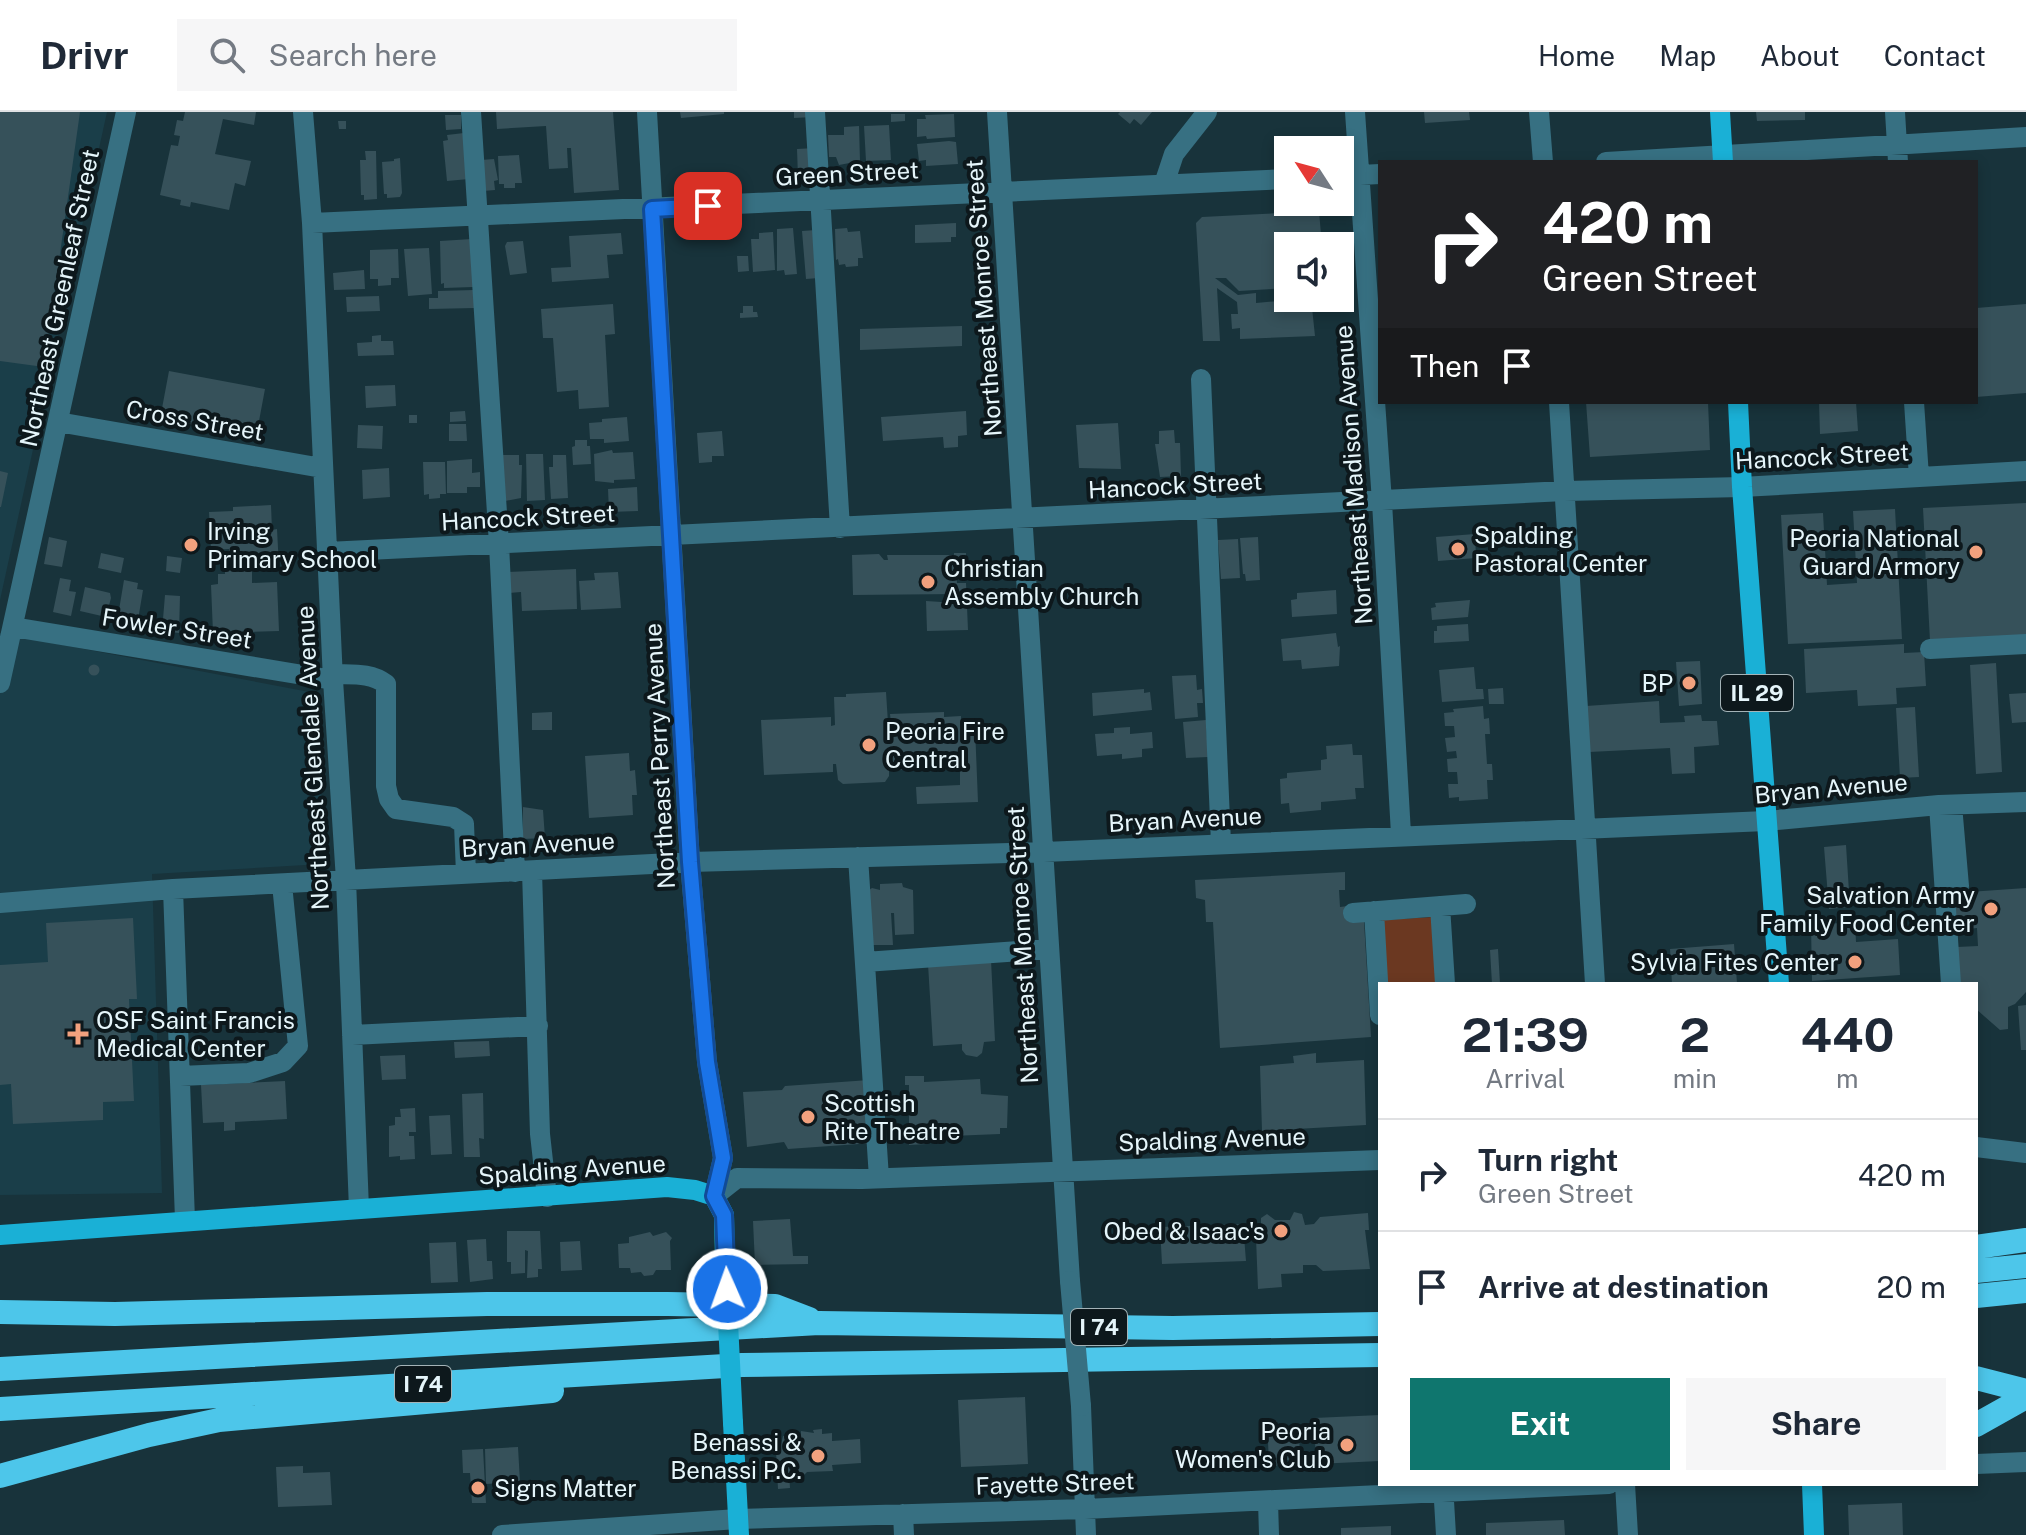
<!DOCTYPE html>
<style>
:root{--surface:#fff;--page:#f6f6f7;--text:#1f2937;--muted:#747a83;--line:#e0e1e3;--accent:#0f766e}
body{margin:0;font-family:"Public Sans",sans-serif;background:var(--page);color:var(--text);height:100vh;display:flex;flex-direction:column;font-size:30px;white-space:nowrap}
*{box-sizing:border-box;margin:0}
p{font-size:26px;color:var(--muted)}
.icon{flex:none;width:44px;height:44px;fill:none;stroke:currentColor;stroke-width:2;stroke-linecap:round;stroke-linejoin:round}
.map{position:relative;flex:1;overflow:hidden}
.side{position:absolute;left:1378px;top:870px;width:600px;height:504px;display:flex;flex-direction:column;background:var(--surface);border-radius:0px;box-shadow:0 4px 12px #0003}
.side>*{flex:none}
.hud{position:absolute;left:1378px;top:48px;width:600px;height:244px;border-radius:0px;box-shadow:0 4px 12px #0003;background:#202124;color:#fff;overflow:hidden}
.needle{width:52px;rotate:306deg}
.fabs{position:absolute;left:1274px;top:24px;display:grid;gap:16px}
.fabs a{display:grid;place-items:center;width:80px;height:80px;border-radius:0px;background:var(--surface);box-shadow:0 4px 12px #0003;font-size:40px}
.pin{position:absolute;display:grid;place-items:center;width:68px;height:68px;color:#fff;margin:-34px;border-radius:16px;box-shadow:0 4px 12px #0006}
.me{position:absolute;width:88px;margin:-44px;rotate:358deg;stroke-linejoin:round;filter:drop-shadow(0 0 6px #0008)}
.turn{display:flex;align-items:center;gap:28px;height:168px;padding:0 32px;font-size:36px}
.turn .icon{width:104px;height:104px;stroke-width:2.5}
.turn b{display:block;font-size:56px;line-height:68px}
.then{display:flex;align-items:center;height:76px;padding:0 32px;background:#0003;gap:16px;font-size:30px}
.eta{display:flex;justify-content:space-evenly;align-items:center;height:136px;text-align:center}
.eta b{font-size:48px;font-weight:700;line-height:56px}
.primary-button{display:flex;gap:16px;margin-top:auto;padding:16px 32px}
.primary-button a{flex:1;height:92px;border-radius:0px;background:var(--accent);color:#fff;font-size:32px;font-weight:700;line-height:92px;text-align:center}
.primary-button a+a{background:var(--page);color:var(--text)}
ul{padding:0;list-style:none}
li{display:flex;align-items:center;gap:24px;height:112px;padding:0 32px;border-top:2px solid var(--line)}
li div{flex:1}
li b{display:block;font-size:30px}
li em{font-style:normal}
header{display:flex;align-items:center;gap:48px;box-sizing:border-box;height:112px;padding:0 40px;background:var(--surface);border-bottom:2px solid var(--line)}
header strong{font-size:38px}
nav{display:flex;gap:44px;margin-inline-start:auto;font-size:28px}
.search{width:560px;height:72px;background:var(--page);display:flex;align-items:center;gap:20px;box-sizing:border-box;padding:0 28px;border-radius:0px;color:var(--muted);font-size:30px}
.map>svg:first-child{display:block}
.built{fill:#1a3e49}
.green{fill:#6b3821}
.building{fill:#36515a}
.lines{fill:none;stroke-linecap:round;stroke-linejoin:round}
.minor{stroke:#377082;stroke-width:20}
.major{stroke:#1ab0d6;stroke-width:20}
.highway{stroke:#4dc6ea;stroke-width:24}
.minor-bridge{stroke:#377082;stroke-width:20}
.major-bridge{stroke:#1ab0d6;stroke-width:20}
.route-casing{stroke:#114b97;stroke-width:20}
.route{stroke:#1a73e8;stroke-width:14}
.poi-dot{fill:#f2a17e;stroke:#0d181c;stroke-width:3}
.labels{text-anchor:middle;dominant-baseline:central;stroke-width:8;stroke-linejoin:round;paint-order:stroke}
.shield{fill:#0d181c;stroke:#a4b3b7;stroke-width:2}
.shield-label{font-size:22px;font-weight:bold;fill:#e5f5fa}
.street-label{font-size:24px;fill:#e5f5fa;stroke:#0d181c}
.poi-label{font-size:24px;fill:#e5f5fa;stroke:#0d181c;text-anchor:start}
</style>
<header>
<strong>Drivr</strong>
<div class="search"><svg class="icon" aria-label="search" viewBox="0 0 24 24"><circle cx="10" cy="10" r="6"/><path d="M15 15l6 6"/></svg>Search here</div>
<nav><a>Home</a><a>Map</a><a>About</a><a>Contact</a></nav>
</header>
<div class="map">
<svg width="2026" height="1423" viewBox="0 0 2026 1423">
<rect width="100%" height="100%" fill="#18333b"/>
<path class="built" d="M0,0h107l-107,488z
M0,521l320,61 2,170 -170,10 10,319 -162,2z"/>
<path class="green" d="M1433,805l4,67h-51l-4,-64z"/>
<path class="building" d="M0,0h80l-36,255 -44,-6z
M185,0h71l-2,13 -31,-6 -8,35 36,7 -6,25 -10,-3 -6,27 -38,-8 -1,5 -10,-2 1,-5 -21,-5 11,-50 7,1 2,-10 -6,-1 3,-15 6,1z
M496,0h117l6,78 -45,3 -3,-45h-4l1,20 -19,1 -3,-43 -49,3z
M680,0h44v2l-43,4z
M794,0h18l1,5 -19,1z
M1120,0h32l-11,13 -7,-6 -4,5 -12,-10z
M1424,0h45l1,8 -45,3z
M1756,0h49v8l-48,1z
M891,2h14v7l-14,1z
M954,2l1,23 -28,2 -1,-3 -9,1v-18h9l-1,-4z
M445,3h16v14l-15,1z
M338,9h8v8h-7z
M889,13l2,35 -25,1 -2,-35z
M859,14l1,35 -21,4 -3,-8h-7l-1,-22h16v-8z
M464,21l5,46 -22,2 -4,-40 5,-1 -1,-5z
M949,29l7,1 2,22 -32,2v-6l-7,1 -2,-17z
M815,36l1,28 -18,1 -1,-28z
M365,39h11l1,48 -13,1v-5h-3l-1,-35h6z
M519,43l3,28h-7v5h-11v-4h-5l-1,-28z
M400,46l2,35 -2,4 -13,1v-4h-3l-2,-32 12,-1v-2z
M494,47l4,21 -4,1 1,9 -12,1 -2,-31z
M1319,99l3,35h-34v42l-49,3 -13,-13h-11l23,17 18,-2v10l55,-5 4,38 -75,3v-11l-8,1 -1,-15h7l-1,-12 -20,-14 3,53h-17l-7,-118 6,-6z
M956,111v14h-5v5l-36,1v-18z
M793,116l4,46 -12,1 -1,-5 -7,1v-42z
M847,116l1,4 12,-1 3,27h-5v8l-12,1 -1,-3 -6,1 -1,-6 -2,1 -1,-31z
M816,118l3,48 -13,1 -4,-48z
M773,120l2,38 -22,2 -2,-33h8v-6z
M621,121l2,21 -16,1 2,23 -57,4 -1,-14 20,-1 -2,-31z
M472,127l1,48 -29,1v-5l-3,1 -1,-43z
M523,129l4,32 -17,2 -5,-29 2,-4z
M429,136l3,46 -24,2 -4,-47z
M398,137l1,29h-8v7l-13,1v-7h-8v-29z
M737,144h11l1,15 -11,1z
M364,158l1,19 -31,1 -1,-17z
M474,178l1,18 -46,1v-11h9v-7z
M379,184l1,15 -33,1 -1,-15z
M613,192l2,30 -10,1 4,72 -30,2 -1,-19 -21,2 -4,-54h-10l-2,-29z
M2026,192v89l-50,4v-89z
M743,194h10v6h4l1,5 -18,1v-5h3z
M962,214v20l-102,4v-21z
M381,223v6h12l1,14 -36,1 -1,-13 15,-1v-6z
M169,259l96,18 -9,48 -96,-18z
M395,273l1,21 -30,2 -1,-22z
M1586,290h122l2,48 -120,7z
M1819,290h37l2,29 -38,3z
M146,292l9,2 -2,9 -9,-2z
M465,299l1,10 -16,1v-10z
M966,299l1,24 -9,1v11l-14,1 -1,-11 -60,4 -2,-24z
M409,303h8v8h-8z
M627,305l2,24 -25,2v-4h-14l-1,-16 13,-1v-3z
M1118,311l3,46 -42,-1 -3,-43z
M449,312h17l1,17h-18z
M358,313l25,1 -1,23 -25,-1z
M1174,318l1,13h5l1,33 -21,1 -5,-33h4v-13z
M722,319l2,25h-12v6l-13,1 -2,-30z
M575,328h12v6h3l1,18 -18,1 -1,-18 3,-1z
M612,338l1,3 20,-1 2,27 -21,1v3l-19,-2 -1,-27z
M526,342h17l2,46 -18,1z
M501,343h18v10h3l-1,33 -16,3z
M553,343h13l2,43 -17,1 -2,-32h4z
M472,347v14l8,-1v15h-13v6h-20v-32z
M423,350h22l1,32h-6v4l-11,1v-5l-5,1z
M389,356l1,29 -27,2 -1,-29z
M0,359l8,2 -7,34h-1z
M637,375l1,24 -29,1 -1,-23z
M2026,391v132l-96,6 -7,-133z
M271,393l1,25 5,-1 2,38 -27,2v14l25,-1 2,49 -66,2 -2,-48 7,-1v-10h7v-4h4v-21l-18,1 -2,-38 24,-1v-4z
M1895,397l7,130 -114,5 -7,-129 42,-2 4,72 30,-2 -4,-72z
M1475,422l1,24 -38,3 -2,-24z
M49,425l18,4 -5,26 -18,-3z
M1258,425l2,43 -14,1 -1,-7h-2l-3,-36z
M1238,427l2,39 -19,1 -3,-39z
M101,441l23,5 -3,15 -23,-5z
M954,441h12v12h-10l1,18h9l2,47 -41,1 -1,-30 31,2v-9l-104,1 -1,-40 27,-1 5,6h4l-1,-5h67z
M167,444l15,2 -2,15 -14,-2z
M576,457l1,40 -55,2 -1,-19 -12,1 -1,-21z
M618,460l3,36 -40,2 -2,-29 16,-1 -1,-7z
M60,466l11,2 -2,11 7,1 -5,24 -18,-4z
M124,468l14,3 -1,6 6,1 -6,36 -20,-4z
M85,475l25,6 1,5 -5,19 -26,-6z
M1336,478l1,24 -45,3 -1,-17 6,-1v-6z
M165,483l15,1 -1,37 -17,-2z
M1470,488l-2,17 -36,3 -1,-12 5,-1 -1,-4z
M1468,512l1,17 -35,2v-12h3v-5z
M1336,521l2,14 2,-1 -1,20 -37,3 -1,-9 -18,1 -2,-22z
M1904,532v9l20,-1 2,34 -30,2 1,16 -39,2 -1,-16 -51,3 -2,-44z
M1700,549l2,43 -23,2 -3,-44z
M1996,551l6,109 -26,2 -6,-109z
M88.5 558a5.5 5.5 0 1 1 11 0a5.5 5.5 0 1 1-11 0Z
M1474,555l2,22h7l1,10 -42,3 -3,-32z
M1196,563l1,15 5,-1 1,14h-6l1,14 -23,2 -3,-43z
M1503,576l1,16h-15l-1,-15z
M1144,577v4l6,-1 2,18 -59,6 -1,-23z
M886,580l2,31h3l-1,-9 54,-2v5l17,-1v12l14,-1 3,75 -61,2 -1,-17 44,-2v-16l-67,1v-7l-4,-1v14l-4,6 -42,2 -5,-4 -2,-16h-3v8l-69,3 -3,-55 70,-3v9l4,-1 -1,-28h12v-3z
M2026,581v29l-14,1 -3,-29z
M1659,589l1,22 25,-1 -1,-6 17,-1 1,6h15l2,24 -25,2 1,26 -23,1 -2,-26 -81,4 -3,-46z
M1483,594l1,13 5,-1 1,16h-5l2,30h5l1,16h-6l1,19 -29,2v-4l-10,1 -1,-14h10l-1,-12h-9l-1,-13 10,-1 -1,-7 -9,1 -2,-14 10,-1 -1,-11h-9l-1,-13 10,-1 -1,-3z
M1915,595l4,70 -19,1 -4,-70z
M552,600v18h-20v-17z
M1206,608l2,37 -22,1 -3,-36z
M1130,615v7l22,-2 1,16 -11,1v8l-20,2v-5l-25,2 -2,-22 19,-1v-5z
M1352,632l1,11h9l2,33h-9l1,11 -35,3v8l-31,3 -1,-10 -8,1 -1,-25 7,-1v-5l34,-3v-10l6,-1 -1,-13z
M629,641l1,18 5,-1 2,25h-5l1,20 -44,3 -4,-62z
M523,695l20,3 2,28 -22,1z
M1846,733l4,62 -21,2 -5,-62z
M1345,760v18h-6l1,17 8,-1 1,16h15l7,115 -151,11 -7,-126h-7l-1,-22 -9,-2 -1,-18z
M902,771l1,4 10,3 1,44 -19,1 -1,-22h-3l2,32h-20l-5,-54 4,-3 8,2v-6z
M2026,776v104l-11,12 -7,3v22l-8,1 -24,-21v-25h-17l-2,-37 21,-1 -1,-18 -20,2 -3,-37z
M133,806l4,81h-8l5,102 -31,1v18l-90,4 -2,-40 -11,1v-120l48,-3 -2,-39z
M1855,810l1,20 42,-3 2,36 -88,6 -1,-56z
M1734,832l3,39 -65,1 -2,-35z
M1498,837l2,35h-8l-2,-34z
M991,848l4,81 -11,1 -2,11 -5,4 -11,-2 -4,-5v-6l-29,2 -5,-82z
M2026,893v45h-5l-3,-44z
M489,929l1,15 -35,2 -1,-16z
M1316,941v10l48,-3 2,65 -104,6 -2,-65 34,-3 -1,-7z
M405,943l1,24 -24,1 -2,-24z
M905,964h19v6l56,-3 1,15 27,2 -1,32h-7v6l-73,3v7l-18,1v-60h-4z
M869,968l4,63 -85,6 -4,-7 -37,5 -4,-55 39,-2 3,-4z
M285,969l2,38 -52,3v8l-11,1v-9l-21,1 -2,-38z
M483,981l1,46 -5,-1 1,19h-16l-2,-63z
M415,996l1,24h-7v4h5l1,23 -15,1v-4l-11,1v-31l6,-1v-8h6l-1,-8z
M450,1003l2,39 -21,1 -2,-39z
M1294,1100l8,2 3,11 9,-1 6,-7 48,-4 1,17h-4l5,39 -47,2 -7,-6h-13v8l-22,1 1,13 -24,2 -2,-51 5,1v-21l6,-4 8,6h15z
M790,1107l3,37h15v8l-53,1 -2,-44z
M1243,1112l3,37 -84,3 -2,-37z
M507,1119h33l2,38h-4v8l-11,1 1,-27 -3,-1v23l-14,1v-12h-4z
M650,1120l3,4 13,-4 6,6 -2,3 1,29h-15l-3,5 -9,1 -3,-4 -10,1 -1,-5h-11l-1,-24 11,-1v-6z
M486,1127l1,22h5l1,18 -23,3 -3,-42z
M580,1129l2,29 -21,1 -1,-29z
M456,1130l2,40 -27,1 -2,-40z
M1025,1285l3,67 -67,3 -3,-67z
M1380,1303v46l-64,3 -2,-46z
M1267,1309h10v10l22,-2 1,33 -2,3h-7l-3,-5h-8l-3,6 -8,-3z
M822,1317v5l10,-1v8l28,-2 1,24 -29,2 1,6 -26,1 -6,6h-7l-5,-5 1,15 -12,1 -2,-39 4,-1 3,-13 14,1 4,-2v-4l13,2 -1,-3z
M518,1335l2,35 -34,2 -1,-35z
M483,1337l3,54h-14l-2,-30h-7l-1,-23z
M303,1354v7l27,-1 2,33 -54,2 -2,-40z
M1902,1391l1,32h-54l-1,-30z
M1564,1408l1,15h-79v-12z
M1391,1414v9h-50v-7z"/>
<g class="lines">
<path class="minor" d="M303,0l9,111 21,457 13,200 13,329
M471,0l28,432 16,328
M647,0l43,750 17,200 16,96 -9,38
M815,0l25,416
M997,0l73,1169
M1355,0l27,390 19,332
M1539,0l4,50
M1895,0l3,50
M1606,50l420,-25
M1340,64l40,-2
M1164,72l10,-30 33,-42
M312,111l976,-44
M1201,267l20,464
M1559,290l36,582
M1914,290l5,75
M58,310l264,46
M327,440l1238,-61 177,-4 284,-16
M13,515l320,53
M1930,537l96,-5
M333,562c18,1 37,-2 53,10v102l3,13 7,10 57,8 11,7 2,50
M0,571l126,-571
M1939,693l12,179
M1952,693l7,81
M858,745l21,321
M532,759l8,263 7,63
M0,791l173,-14
M1440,794l5,78
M1374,799l6,104
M1353,801l113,-9
M865,850l183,-13
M352,923l186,-9
M180,964l69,-3 34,-11 15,-16 -16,-162
M1976,1035l50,6
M714,1084l23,-18 125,1 518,-19
M185,1108l-12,-331 517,-27 354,-10 722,-31 173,-16 87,-3
M1081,1294l5,129
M1976,1352l50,-2
M1443,1372l3,51
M1625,1372l3,51
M1268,1389l1,34
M903,1402l1,21
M502,1423l236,-16 347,-10 524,-25"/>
<path class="major" d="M1720,0l3,50
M1738,290l4,85 37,497
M0,1123l667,-48 28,3 19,6 10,19 1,47
M733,1311l6,112
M1812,1372l2,51"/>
<path class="highway" d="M1976,1135l50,-7
M1976,1159l50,-5
M1976,1184l50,-5
M0,1200l115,2 372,-10h181l107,2 34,13
M0,1257l819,-46 354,5 207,-4
M1976,1266l50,13
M0,1297l742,-44 638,-10
M1976,1313l50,-28
M0,1364l149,-41 70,-15 333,-29"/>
<path class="minor-bridge" d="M1070,1169l11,125"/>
<path class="major-bridge" d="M725,1150l8,161"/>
</g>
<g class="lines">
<defs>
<path id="route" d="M708,94l-56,3 38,653 17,200 16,96 -9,38 10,19 3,74"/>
</defs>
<use href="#route" class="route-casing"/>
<use href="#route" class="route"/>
</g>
<g class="poi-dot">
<circle cx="191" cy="433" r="8"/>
<circle cx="1458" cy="437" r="8"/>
<circle cx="1976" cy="440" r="8"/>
<circle cx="928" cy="470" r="8"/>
<circle cx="1689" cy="571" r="8"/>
<circle cx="869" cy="633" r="8"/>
<circle cx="1991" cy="797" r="8"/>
<circle cx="1855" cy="850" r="8"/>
<path d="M74 910h8v8h8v8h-8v8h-8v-8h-8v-8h8z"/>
<circle cx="808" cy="1005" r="8"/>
<circle cx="1281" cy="1119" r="8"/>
<circle cx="1347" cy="1333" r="8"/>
<circle cx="818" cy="1344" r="8"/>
<circle cx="478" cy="1376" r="8"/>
</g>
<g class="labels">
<g class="shield">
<rect x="1721" y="563" width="72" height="36" rx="6"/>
<rect x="1071" y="1197" width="56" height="36" rx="6"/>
<rect x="395" y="1254" width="56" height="36" rx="6"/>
</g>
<g class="shield-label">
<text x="1757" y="581">IL 29</text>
<text x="1099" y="1215">I 74</text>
<text x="423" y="1272">I 74</text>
</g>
<g class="street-label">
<text transform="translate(847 61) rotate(-3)">Green Street</text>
<text transform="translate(59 186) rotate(-78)">Northeast Greenleaf Street</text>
<text transform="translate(983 186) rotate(-94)">Northeast Monroe Street</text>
<text transform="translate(195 308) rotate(10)">Cross Street</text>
<text transform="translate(1822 344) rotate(-3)">Hancock Street</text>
<text transform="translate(1353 363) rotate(-94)">Northeast Madison Avenue</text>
<text transform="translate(1175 373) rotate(-3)">Hancock Street</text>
<text transform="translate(528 405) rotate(-3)">Hancock Street</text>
<text transform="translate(177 516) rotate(9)">Fowler Street</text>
<text transform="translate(659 644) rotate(-93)">Northeast Perry Avenue</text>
<text transform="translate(312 646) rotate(-93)">Northeast Glendale Avenue</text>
<text transform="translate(1831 676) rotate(-5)">Bryan Avenue</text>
<text transform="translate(1185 707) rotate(-3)">Bryan Avenue</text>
<text transform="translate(538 732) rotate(-3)">Bryan Avenue</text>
<text transform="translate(1022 833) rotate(-93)">Northeast Monroe Street</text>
<text transform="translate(1212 1027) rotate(-2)">Spalding Avenue</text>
<text transform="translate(572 1057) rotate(-4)">Spalding Avenue</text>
<text transform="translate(1055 1371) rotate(-2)">Fayette Street</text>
</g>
<g class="poi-label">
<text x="207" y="419">Irving<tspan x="207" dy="28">Primary School</tspan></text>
<text x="1474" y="423">Spalding<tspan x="1474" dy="28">Pastoral Center</tspan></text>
<text x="1960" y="426" text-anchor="end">Peoria National<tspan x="1960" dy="28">Guard Armory</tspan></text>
<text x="944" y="456">Christian<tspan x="944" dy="28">Assembly Church</tspan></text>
<text x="1673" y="571" text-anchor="end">BP</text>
<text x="885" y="619">Peoria Fire<tspan x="885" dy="28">Central</tspan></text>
<text x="1975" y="783" text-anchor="end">Salvation Army<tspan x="1975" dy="28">Family Food Center</tspan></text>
<text x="1839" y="850" text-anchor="end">Sylvia Fites Center</text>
<text x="96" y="908">OSF Saint Francis<tspan x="96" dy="28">Medical Center</tspan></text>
<text x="824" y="991">Scottish<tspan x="824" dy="28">Rite Theatre</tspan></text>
<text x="1265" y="1119" text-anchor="end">Obed &amp; Isaac's</text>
<text x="1331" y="1319" text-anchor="end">Peoria<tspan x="1331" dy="28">Women's Club</tspan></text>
<text x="802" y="1330" text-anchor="end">Benassi &amp;<tspan x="802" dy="28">Benassi P.C.</tspan></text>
<text x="494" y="1376">Signs Matter</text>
</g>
</g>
</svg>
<div class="fabs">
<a><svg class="needle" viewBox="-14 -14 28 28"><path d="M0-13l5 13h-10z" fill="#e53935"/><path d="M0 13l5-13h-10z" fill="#747a83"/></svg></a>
<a><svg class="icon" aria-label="sound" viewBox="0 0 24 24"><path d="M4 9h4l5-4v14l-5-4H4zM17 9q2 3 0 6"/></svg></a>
</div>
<div class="pin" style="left:708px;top:94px;background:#d93025"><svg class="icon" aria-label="arrive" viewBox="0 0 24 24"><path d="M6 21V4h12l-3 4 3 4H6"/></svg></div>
<svg class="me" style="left:727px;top:1177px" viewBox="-20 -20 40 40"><circle r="17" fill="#1a73e8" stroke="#fff" stroke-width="3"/><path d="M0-11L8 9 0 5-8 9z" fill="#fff"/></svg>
<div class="hud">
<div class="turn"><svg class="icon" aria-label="right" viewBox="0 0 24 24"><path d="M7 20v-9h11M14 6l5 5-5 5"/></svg><div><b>420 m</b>Green Street</div></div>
<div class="then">Then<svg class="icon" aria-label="arrive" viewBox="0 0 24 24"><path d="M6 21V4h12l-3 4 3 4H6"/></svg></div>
</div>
<section class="side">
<div class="eta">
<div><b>21:39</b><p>Arrival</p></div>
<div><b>2</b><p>min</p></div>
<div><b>440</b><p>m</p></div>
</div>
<ul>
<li><svg class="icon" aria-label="right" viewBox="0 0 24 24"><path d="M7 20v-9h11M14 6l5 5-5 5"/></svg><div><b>Turn right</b><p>Green Street</p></div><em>420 m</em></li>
<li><svg class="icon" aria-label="arrive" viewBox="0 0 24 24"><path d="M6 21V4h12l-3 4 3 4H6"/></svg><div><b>Arrive at destination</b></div><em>20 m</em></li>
</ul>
<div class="primary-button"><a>Exit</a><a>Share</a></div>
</section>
</div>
